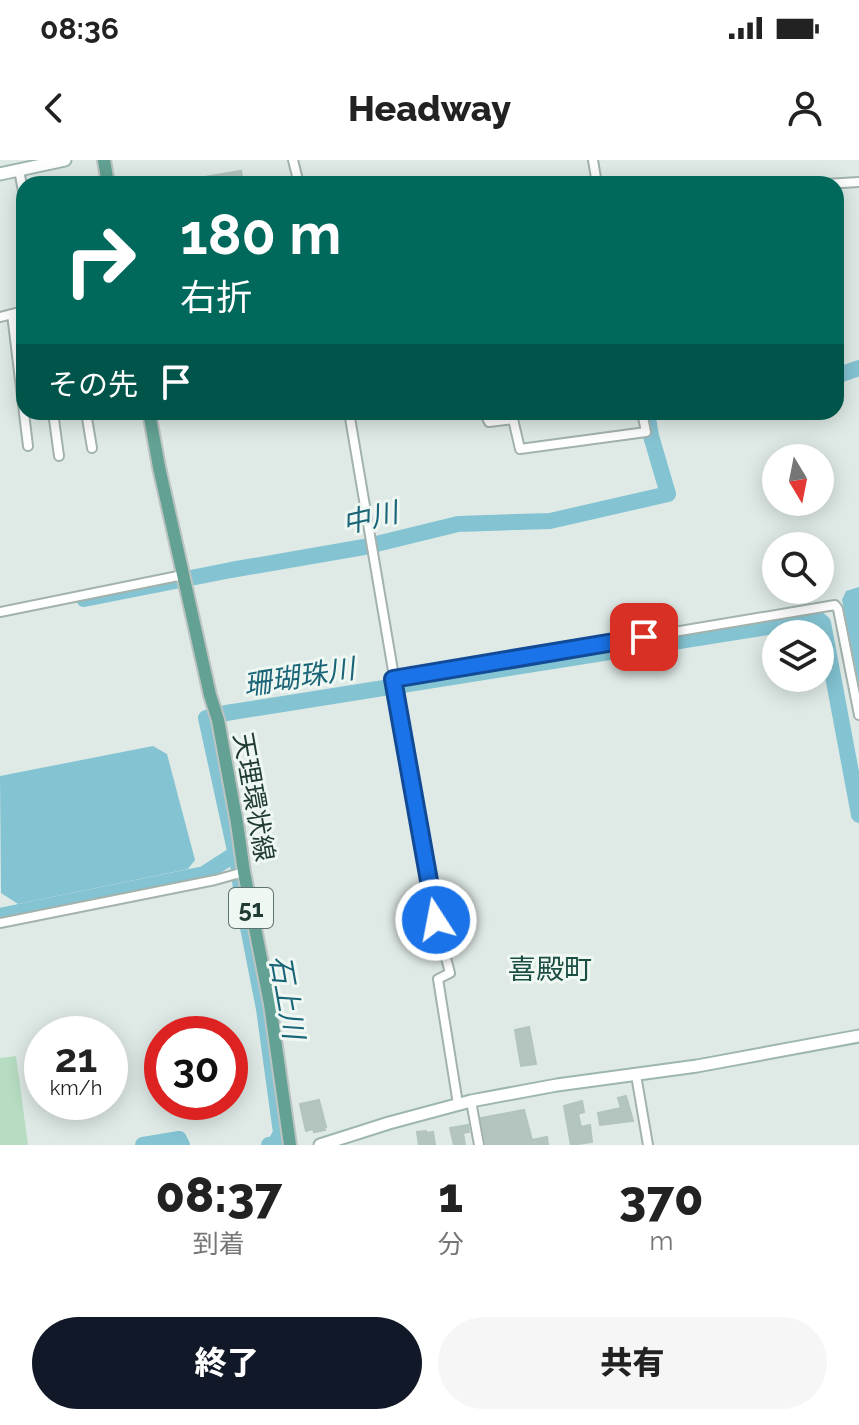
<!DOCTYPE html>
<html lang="ja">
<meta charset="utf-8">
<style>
:root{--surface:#fff;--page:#f6f6f6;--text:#222;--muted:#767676;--accent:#111827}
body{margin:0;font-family:Raleway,"Noto Sans JP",sans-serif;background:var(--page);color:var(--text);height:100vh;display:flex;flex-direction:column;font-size:30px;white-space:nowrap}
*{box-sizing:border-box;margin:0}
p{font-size:26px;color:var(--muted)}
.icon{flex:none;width:44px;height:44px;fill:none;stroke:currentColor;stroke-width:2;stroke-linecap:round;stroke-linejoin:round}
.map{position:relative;height:985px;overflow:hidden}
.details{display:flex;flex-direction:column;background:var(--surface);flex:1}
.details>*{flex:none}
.guide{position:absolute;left:16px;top:16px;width:828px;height:244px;border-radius:24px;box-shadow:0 4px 20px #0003;background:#00695c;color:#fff;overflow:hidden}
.needle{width:52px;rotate:170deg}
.fabs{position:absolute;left:762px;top:284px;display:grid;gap:16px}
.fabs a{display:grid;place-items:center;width:72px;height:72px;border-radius:50%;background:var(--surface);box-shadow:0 4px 20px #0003;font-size:40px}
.speed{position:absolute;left:24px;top:856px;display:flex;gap:16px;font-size:40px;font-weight:700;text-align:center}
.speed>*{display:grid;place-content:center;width:104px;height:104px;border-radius:50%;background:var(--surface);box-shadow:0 4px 20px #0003;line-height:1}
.speed small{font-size:20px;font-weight:400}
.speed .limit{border:12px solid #d22;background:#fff;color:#111}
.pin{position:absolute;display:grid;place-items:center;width:68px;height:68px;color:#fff;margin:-34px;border-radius:16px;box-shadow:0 4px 12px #0006}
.me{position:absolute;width:88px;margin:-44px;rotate:349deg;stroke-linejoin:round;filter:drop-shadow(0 0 6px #0008)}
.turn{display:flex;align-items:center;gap:28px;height:168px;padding:0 32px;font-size:36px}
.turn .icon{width:104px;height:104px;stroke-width:2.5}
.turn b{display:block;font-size:56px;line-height:68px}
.then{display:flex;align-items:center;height:76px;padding:0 32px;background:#0003;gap:16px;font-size:30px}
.eta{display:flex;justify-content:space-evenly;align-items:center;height:136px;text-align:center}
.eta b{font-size:48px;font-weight:800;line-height:56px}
.button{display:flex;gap:16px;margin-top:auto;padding:16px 32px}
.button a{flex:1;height:92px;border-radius:48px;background:var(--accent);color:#fff;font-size:32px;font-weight:800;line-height:92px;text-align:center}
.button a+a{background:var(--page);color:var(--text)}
.status{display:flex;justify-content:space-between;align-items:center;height:56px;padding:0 40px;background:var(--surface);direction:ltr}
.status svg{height:22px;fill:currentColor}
header{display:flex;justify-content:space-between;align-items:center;height:104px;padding:0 32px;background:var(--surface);font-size:36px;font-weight:800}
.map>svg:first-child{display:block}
.green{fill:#b6ddc2}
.water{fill:#84c3d2}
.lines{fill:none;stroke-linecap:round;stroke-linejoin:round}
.river{stroke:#84c3d2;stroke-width:16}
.building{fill:#b4c5bf;stroke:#b1c4bd;stroke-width:2}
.street-casing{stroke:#a2b2ad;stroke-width:12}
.secondary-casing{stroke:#9db6ae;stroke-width:15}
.primary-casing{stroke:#bcc4c2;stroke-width:16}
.street{stroke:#fff;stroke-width:8}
.secondary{stroke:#fff;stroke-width:11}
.primary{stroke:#62a193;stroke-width:12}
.route-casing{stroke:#114b97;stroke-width:20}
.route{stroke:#1a73e8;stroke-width:14}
.labels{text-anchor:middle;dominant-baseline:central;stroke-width:6;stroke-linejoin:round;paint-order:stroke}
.shield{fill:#eff7f3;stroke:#5d736d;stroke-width:2}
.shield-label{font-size:24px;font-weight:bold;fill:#1f3b34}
.street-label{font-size:26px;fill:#1f3b34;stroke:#eff7f3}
.water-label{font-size:28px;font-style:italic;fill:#196477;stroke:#eff7f3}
.neighbourhood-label{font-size:28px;fill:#1b4d42;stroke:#eff7f3}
</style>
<div class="status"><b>08:36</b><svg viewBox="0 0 49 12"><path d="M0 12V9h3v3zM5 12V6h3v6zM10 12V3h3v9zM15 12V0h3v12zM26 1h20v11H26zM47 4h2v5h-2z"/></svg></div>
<header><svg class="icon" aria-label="back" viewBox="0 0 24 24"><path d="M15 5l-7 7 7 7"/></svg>Headway<svg class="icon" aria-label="person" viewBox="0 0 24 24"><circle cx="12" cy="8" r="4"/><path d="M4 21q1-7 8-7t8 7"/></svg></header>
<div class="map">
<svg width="859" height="985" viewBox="0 0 859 985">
<rect width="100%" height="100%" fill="#dfeae6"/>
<path class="green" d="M16,896l12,89h-28v-87z"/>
<path class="water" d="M859,427v98l-17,-85 4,-9z
M153,586l14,8 28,106 -7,9 -170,35 -17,-11 -1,-117z"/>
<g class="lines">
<path class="river" d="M836,216l23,-8
M84,439l147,-29 133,-23 94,-23 92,-3 118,-27 -17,-58 -4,-24
M0,756l204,-42 31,-20
M143,985l36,-6 3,6
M269,985l6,-1 6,-11 -17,-124 -22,-112 -4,-33 -32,-146 20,-5 592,-94 5,4 36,192"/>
</g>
<path class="building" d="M241,11l2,12 -57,1v-4z
M529,867l7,37 -15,2 -6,-36z
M626,936l7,25 -33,4 -2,-12 23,-5 -3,-10z
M319,940l7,27h-2l1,3 -11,2 -1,-3 -7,2 -6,-27z
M582,941l2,11 -6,2 3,13 9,-2 2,17 -21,3 -7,-39z
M524,950l8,30 15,-3 1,8h-62l-5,-27z
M468,965l1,7 -6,1 2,12h-11l-4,-17z
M426,971v2l7,-1 2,13h-16l-2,-13z"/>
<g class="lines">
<defs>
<path id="street" d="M293,0l6,24
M593,0l4,24
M19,10l5,26
M825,24l34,-2
M12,154l16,132
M0,157l24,-6
M53,252l6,44
M86,252l6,36
M349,252l72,423 15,85 14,53 -12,6 20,125
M484,252l5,10 24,-3 7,30 126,-17 -4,-20
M0,452l183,-37
M393,519l442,-74 3,4 21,106
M0,763l215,-43 29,-8
M636,915l12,70
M471,941l8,44"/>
<path id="secondary" d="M0,14l65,-14
M320,985l69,-22 82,-22 86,-16 140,-19 162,-30"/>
<path id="primary" d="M104,0l4,24
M149,252l10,55 51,228 8,25 19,103 7,49 26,132 20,141"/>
</defs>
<use href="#street" class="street-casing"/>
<use href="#secondary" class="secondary-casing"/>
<use href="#primary" class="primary-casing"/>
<use href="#street" class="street"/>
<use href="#secondary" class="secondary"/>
<use href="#primary" class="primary"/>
</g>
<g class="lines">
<defs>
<path id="route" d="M436,760l-43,-241 251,-42"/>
</defs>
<use href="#route" class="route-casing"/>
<use href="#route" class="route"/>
</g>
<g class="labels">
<rect class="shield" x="229" y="728" width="44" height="40" rx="6"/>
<g class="shield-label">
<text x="251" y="748">51</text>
</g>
<g class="street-label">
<text transform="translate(254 637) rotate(80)">天理環状線</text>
</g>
<g class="water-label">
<text transform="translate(370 358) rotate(-13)">中川</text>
<text transform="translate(299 517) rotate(-9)">珊瑚珠川</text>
<text transform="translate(287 837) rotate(80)">石上川</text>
</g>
<g class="neighbourhood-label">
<text x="550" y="809">喜殿町</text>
</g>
</g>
</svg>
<div class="fabs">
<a><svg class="needle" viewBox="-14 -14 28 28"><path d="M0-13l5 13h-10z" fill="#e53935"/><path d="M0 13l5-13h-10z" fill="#767676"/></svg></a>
<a><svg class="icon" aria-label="search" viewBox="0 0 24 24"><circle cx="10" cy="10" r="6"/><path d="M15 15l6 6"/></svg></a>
<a><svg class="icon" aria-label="layers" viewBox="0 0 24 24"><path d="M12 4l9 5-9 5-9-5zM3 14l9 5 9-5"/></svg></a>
</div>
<div class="speed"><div>21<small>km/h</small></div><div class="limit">30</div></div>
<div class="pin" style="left:644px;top:477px;background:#d93025"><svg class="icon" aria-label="arrive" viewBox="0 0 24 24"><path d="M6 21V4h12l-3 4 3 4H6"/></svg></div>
<svg class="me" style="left:436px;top:760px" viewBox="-20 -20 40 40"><circle r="17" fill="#1a73e8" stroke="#fff" stroke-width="3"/><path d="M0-11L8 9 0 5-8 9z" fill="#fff"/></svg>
<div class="guide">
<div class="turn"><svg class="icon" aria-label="right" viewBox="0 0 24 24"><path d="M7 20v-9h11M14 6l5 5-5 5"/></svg><div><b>180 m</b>右折</div></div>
<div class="then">その先<svg class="icon" aria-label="arrive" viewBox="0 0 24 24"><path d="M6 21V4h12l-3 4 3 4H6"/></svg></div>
</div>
</div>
<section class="details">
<div class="eta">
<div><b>08:37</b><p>到着</p></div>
<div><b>1</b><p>分</p></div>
<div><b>370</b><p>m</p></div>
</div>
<div class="button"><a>終了</a><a>共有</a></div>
</section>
